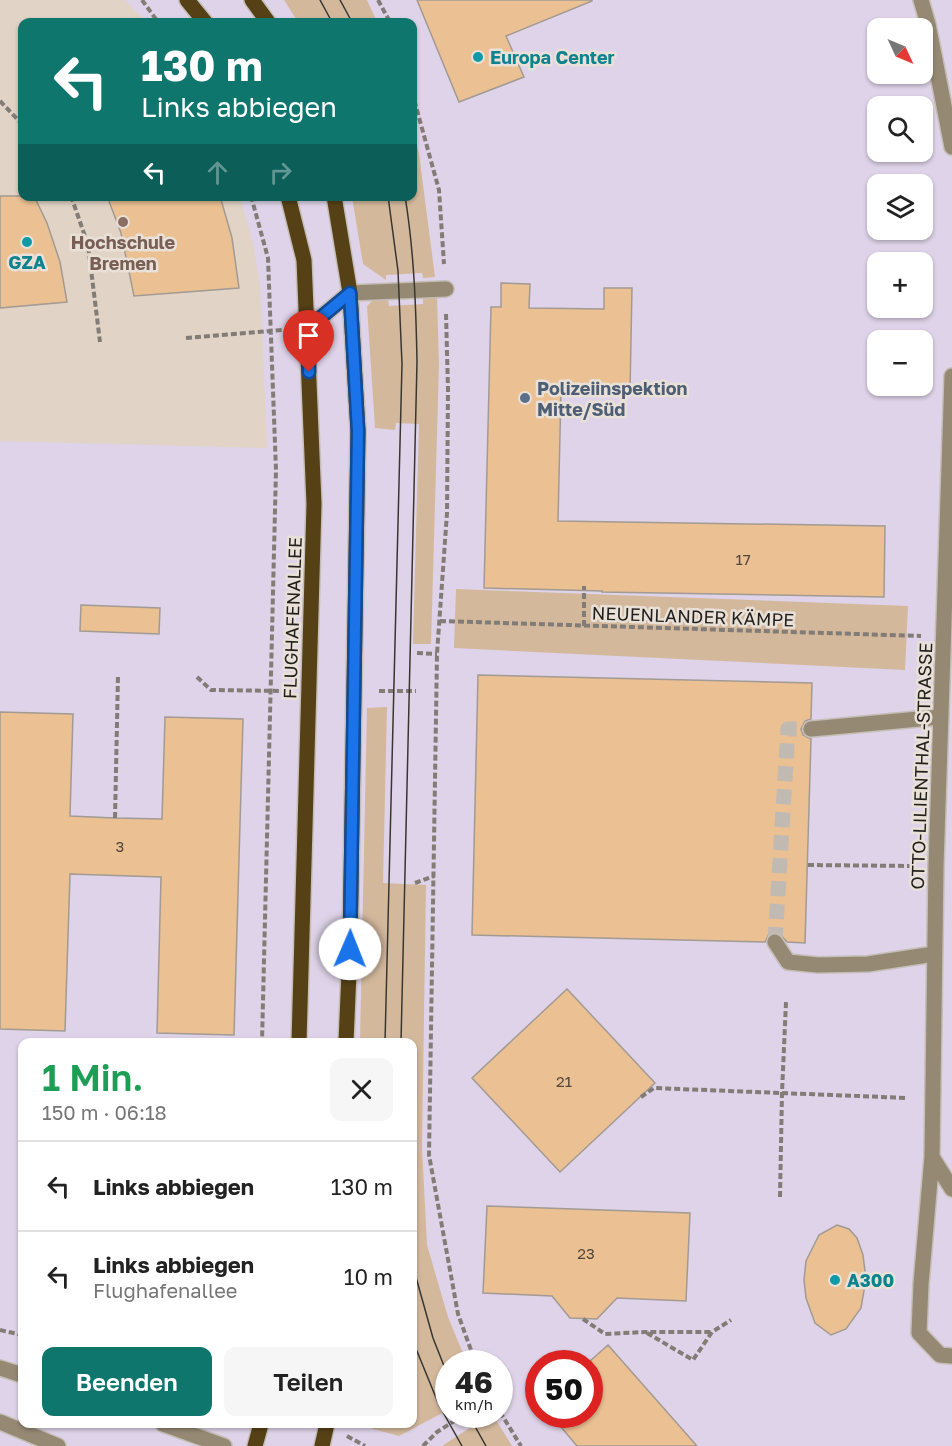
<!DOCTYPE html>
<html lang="de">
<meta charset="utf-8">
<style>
:root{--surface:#fff;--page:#f6f6f6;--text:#222;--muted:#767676;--line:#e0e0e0;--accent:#0f766e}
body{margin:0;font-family:"Golos Text",sans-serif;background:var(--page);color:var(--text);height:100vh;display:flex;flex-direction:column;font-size:22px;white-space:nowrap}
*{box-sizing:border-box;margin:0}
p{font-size:20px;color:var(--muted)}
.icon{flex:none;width:33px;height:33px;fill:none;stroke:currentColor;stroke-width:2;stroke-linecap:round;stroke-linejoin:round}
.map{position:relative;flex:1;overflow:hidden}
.sheet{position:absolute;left:18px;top:1038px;width:399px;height:390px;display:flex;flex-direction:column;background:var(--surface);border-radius:12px;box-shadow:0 2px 4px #0004}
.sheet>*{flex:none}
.hud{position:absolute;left:18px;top:18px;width:399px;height:183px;border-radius:12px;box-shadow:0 2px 4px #0004;background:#0f766e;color:#fff;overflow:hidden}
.needle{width:39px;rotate:134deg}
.tools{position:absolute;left:867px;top:18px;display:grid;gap:12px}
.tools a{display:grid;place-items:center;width:66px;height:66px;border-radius:12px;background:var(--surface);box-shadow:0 2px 4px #0004;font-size:30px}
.speed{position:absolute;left:435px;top:1350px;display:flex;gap:12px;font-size:30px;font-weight:700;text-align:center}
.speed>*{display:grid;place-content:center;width:78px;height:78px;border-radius:50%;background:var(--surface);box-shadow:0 2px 4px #0004;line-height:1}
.speed small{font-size:15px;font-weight:400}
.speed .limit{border:9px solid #d22;background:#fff;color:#111}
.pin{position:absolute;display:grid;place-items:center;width:51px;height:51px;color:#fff;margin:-62px -26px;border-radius:50% 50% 50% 0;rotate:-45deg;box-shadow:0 0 6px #0007}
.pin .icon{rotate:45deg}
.me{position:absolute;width:66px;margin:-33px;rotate:1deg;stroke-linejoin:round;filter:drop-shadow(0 0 4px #0008)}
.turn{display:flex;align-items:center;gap:21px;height:126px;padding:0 24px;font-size:27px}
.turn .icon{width:78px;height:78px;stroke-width:2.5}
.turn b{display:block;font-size:42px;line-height:51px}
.lanes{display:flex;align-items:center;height:57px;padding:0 24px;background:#0003;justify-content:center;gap:30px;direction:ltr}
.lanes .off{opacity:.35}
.round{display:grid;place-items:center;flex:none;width:63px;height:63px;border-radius:12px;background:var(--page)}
.head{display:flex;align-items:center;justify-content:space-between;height:102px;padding:0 24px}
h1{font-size:36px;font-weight:600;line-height:45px;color:#1e9e55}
.button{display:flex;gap:12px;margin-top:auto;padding:12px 24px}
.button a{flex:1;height:69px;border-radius:12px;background:var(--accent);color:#fff;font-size:24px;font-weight:600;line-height:69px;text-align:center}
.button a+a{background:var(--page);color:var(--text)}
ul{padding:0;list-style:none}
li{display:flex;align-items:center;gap:18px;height:90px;padding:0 24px;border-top:2px solid var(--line)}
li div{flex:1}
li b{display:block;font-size:22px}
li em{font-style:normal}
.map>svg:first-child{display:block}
.commercial{fill:#ded3e8;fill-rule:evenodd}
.built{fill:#e1d3c5}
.green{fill:#d3b89c}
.building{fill:#ebc093;stroke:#a29a93;stroke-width:1.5}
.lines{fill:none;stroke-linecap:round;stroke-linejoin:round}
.minor-tunnel{stroke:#c1bab2;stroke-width:15;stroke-dasharray:15 8;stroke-linecap:butt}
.minor-casing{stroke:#c5beb6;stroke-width:18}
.major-casing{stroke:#c5beb6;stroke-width:18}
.path{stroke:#827c77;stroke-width:4;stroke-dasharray:6 3;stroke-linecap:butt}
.minor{stroke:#968974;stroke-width:15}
.major{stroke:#564117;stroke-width:15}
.tram{stroke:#393632;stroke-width:1.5}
.route-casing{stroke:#114b97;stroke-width:15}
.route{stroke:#1a73e8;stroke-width:10}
.culture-dot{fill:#0f9aa8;stroke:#e9e1d8;stroke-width:2}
.education-dot{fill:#8d6e63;stroke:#e9e1d8;stroke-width:2}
.service-dot{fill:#5c6f8a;stroke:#e9e1d8;stroke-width:2}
.labels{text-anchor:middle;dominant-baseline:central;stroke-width:5;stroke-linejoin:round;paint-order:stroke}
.number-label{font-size:15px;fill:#54473a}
.culture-label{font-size:18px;font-weight:bold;fill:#0d838f;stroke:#e9e1d8;text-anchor:start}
.education-label{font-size:18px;font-weight:bold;fill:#785e54;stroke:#e9e1d8}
.service-label{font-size:18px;font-weight:bold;fill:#4e5e75;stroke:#e9e1d8;text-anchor:start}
.street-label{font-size:18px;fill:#221f1c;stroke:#e9e1d8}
</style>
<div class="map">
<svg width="952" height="1446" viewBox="0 0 952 1446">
<rect width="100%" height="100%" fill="#e9e1d8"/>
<path class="commercial" d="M0,0h952v1446h-952zM22,22h390v174h-390zM878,28h44v46h-44zM878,106h44v46h-44zM878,184h44v46h-44zM878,262h44v46h-44zM878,340h44v46h-44zM22,1042h390v382h-390zM448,1364h52v50h-52zM538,1364h52v50h-52z"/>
<path class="built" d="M0,0h125l21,22h-124v174l218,1 13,47 7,41 7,163 -267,-7z"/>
<path class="green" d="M284,0h83l10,22h-79z
M413,130l6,24 16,123 -12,1 -1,-5 -36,2v5l-23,-16 -11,-67 60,-1z
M437,297l2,67 -8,280h-18l6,-220 -23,-1 -1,7 -20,-2 -8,-122 6,-6h15l1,6 34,-2v-6z
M456,589l452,17 -3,64 -451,-22z
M387,707l-4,176 43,2 -4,263 5,97 21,72 19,46 -19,1v46l-49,26 -26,-7 -11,-5h50v-382h-52l7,-334z
M491,1414l2,1 19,31h-70z"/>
<path class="building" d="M417,0h175v1l-86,35 18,41 -65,25z
M0,196h34l13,27 13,39 7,40 -67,6z
M107,196h113l12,42 7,50 -105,8 -13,-63z
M501,283l29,1 -1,24 75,1v-21h28l-2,104 -69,-1 -3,130 327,5 -1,71 -282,-5v-1l-118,-3 7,-281h10z
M81,605l79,3 -1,26 -79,-3z
M478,675l334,8 -1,36 -6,2 -4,8 2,6 8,4 -6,204 -18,-1 -7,-8 -5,-2 -6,2 -4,8 -293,-7z
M0,712l73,2 -3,102 45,2 47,1 3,-102 78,2 -9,316 -77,-2 4,-156 -91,-3 -5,157 -65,-2z
M567,989l88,94 -95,89 -88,-94z
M487,1206l203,7 -4,88 -69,-3 -20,21 -27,-1 -18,-22 -69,-3z
M837,1225l12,4 8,9 6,17 3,24 -5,29 -15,21 -15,6 -16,-12 -9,-25 -2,-18 2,-19 13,-26z
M608,1345l89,101h-120l-27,-32h40v-53z"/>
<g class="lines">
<path class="minor-tunnel" d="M775,942l13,-213h23"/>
<defs>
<path id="minor" d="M921,0l7,24 24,123
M308,328l42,-35 96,-4
M952,376l-16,490 -4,291 -11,127 -2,49 21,22 12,1
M811,729l129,-12
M775,942l13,20 30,3 50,-1 66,-10
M932,1157l20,32
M0,1368l22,7
M0,1422l58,24
M163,1424l61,22"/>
<path id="major" d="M187,0l18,22
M252,0l16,22
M288,196l16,64 10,244 -15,538
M334,196l16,97 8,138 -8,518 -4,93
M255,1446l6,-22
M322,1446l5,-22"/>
</defs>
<use href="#minor" class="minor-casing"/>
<use href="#major" class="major-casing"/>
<path class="path" d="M142,0l16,22
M378,0l12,22
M412,92l27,98 5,74
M0,101l22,23
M71,196l17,49 12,97
M251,196l17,62 8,212 -14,572
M446,314l2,75 -1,124 -10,141 -8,501 29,159 18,50
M186,338l97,-8
M440,621l481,15
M584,626v-40
M417,653l20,1
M197,677l14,13 73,1
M379,691h37
M115,818l3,-143
M808,865l104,1
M415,883l19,-7
M641,1097l13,-9 254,10
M780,1197l2,-104 4,-91
M583,1319l22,15 40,-2h67
M0,1330l22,5
M647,1333l46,27 19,-28 19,-12
M500,1412l21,34
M347,1436l18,10
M423,1446l14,-14 28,-18"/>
<use href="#minor" class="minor"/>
<use href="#major" class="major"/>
<path class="tram" d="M320,0l12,22
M340,0l12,22
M385,1042l17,-678 -4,-93 -10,-75
M401,1042l16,-680c-1,-55 -3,-111 -12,-166
M412,1263l21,75 15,38
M412,1339l27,66 23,41
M468,1414l18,32"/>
</g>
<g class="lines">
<defs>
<path id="route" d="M309,372l-1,-44 42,-35 8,138 -8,518"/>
</defs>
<use href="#route" class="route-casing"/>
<use href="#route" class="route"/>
</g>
<g class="culture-dot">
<circle cx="478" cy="57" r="6"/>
<circle cx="27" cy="242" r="6"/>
<circle cx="835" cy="1280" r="6"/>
</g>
<circle class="education-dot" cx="123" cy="222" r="6"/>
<circle class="service-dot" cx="525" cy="398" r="6"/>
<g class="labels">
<g class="number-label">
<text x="743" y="559">17</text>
<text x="120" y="846">3</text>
<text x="564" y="1081">21</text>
<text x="586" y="1253">23</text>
</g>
<g class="culture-label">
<text x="490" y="57">Europa Center</text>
<text x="27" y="262" text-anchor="middle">GZA</text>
<text x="847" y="1280">A300</text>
</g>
<g class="education-label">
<text x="123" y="242">Hochschule<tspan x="123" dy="21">Bremen</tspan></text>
</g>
<g class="service-label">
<text x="537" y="388">Polizeiinspektion<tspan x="537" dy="21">Mitte/Süd</tspan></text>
</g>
<g class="street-label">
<text transform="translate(693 616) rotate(2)">NEUENLANDER KÄMPE</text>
<text transform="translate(292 618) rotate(-88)">FLUGHAFENALLEE</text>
<text transform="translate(921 766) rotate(-88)">OTTO-LILIENTHAL-STRASSE</text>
</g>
</g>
</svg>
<div class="tools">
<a><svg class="needle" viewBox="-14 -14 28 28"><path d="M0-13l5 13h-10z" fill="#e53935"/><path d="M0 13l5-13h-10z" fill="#767676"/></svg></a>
<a><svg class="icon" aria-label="search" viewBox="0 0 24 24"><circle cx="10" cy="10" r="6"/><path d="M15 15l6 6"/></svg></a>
<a><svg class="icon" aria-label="layers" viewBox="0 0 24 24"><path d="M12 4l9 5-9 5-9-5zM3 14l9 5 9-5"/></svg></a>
<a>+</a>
<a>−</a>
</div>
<div class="speed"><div>46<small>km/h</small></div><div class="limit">50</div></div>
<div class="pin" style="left:309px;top:372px;background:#d93025"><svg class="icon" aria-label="arrive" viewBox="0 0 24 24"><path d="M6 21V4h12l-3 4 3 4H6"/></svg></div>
<svg class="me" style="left:350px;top:949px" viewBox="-20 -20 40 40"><circle r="19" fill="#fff"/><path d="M0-13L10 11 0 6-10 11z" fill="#1a73e8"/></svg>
<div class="hud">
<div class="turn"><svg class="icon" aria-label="left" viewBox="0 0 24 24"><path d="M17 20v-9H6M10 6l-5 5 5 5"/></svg><div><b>130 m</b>Links abbiegen</div></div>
<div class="lanes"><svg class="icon" aria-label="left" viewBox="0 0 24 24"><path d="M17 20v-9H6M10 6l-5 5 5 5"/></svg><svg class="icon off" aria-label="ahead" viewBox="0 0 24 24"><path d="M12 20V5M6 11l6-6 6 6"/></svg><svg class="icon off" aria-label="right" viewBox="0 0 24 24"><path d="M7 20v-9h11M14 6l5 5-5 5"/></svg></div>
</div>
<section class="sheet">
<div class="head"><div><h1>1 Min.</h1><p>150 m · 06:18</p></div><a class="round"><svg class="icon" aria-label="close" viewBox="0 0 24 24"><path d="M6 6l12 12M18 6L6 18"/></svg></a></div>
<ul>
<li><svg class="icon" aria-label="left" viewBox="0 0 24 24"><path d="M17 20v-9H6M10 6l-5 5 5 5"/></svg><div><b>Links abbiegen</b></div><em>130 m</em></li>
<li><svg class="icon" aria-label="left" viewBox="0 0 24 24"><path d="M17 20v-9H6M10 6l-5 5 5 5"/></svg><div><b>Links abbiegen</b><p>Flughafenallee</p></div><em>10 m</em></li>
</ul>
<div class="button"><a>Beenden</a><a>Teilen</a></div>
</section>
</div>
